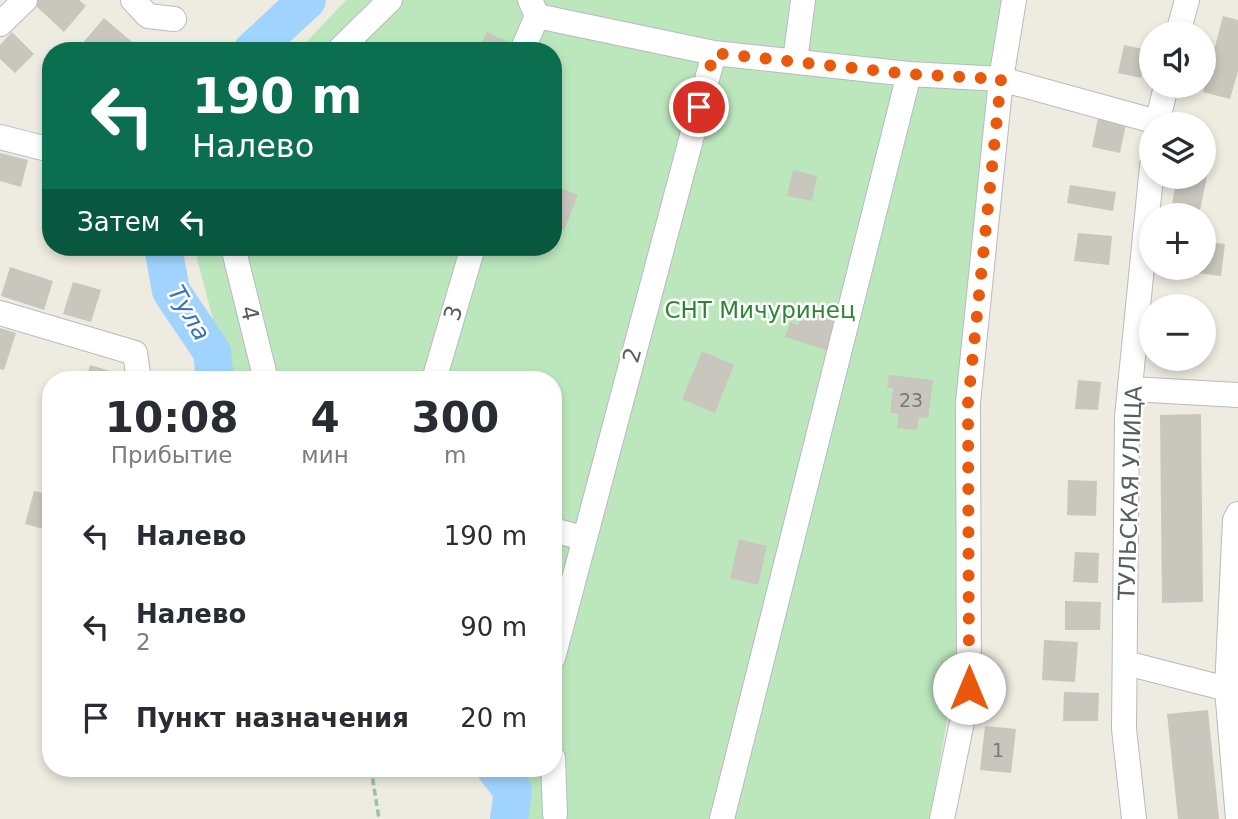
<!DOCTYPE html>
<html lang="ru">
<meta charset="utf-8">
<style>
:root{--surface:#fff;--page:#f2f2f3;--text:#2b2b33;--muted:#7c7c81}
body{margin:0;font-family:"DejaVu Sans",sans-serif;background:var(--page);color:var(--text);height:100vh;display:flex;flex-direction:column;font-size:26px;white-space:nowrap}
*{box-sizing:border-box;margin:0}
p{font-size:23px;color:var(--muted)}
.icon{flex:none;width:38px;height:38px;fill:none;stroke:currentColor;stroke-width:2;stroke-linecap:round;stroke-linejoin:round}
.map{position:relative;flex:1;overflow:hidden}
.details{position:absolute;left:42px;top:371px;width:520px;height:406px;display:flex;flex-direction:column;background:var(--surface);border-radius:28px;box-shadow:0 4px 10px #0003}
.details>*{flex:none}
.top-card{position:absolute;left:42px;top:42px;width:520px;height:214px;border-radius:28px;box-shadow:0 4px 10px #0003;background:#0b6e4f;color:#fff;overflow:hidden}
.controls{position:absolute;left:1139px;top:21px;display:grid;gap:14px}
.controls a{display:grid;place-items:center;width:77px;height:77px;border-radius:50%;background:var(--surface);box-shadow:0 4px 10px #0003;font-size:35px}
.pin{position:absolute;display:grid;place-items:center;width:60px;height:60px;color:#fff;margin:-30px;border:4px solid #fff;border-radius:50%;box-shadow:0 2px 7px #0007}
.me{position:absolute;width:77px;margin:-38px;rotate:0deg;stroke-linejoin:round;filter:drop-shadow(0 0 5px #0008)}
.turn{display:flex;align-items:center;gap:24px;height:147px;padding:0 35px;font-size:32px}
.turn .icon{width:91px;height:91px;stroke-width:2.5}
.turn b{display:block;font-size:49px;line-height:60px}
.then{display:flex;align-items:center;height:66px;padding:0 35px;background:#0003;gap:14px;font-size:26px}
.eta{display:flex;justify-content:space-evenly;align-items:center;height:119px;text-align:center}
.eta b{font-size:42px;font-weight:800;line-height:49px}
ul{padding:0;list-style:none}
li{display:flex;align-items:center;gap:21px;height:91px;padding:0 35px}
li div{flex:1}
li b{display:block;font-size:26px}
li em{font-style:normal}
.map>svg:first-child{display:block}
.green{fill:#bce7bd}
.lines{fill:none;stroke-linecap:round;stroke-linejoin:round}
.river{stroke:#a0d4ff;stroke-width:38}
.building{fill:#c9c6be}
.minor-casing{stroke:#b7babf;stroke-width:26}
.path{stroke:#93c6a3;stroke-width:3.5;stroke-dasharray:7 3.5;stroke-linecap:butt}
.minor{stroke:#fff;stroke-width:24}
.route{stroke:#ea580c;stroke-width:12;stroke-dasharray:0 21.6}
.labels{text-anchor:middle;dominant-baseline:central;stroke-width:5;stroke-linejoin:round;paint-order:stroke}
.number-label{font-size:19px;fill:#76787a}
.park-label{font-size:23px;fill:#2f8535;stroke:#fff}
.street-label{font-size:23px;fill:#5a5e63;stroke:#fff}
.water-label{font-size:24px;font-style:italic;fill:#3874b7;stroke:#fff}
</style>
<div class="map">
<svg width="1238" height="819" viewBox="0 0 1238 819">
<rect width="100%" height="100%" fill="#eeebe1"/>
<path class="green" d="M346,0h669l-47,403 -14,277 -24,139h-433l1,-44 -4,-7h59v-388h-324l-32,-121 2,-12h354v-196h-255z"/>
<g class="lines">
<path class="river" d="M252,51l55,-51
M163,247l8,44 41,61 3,28
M495,768l18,23 -4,28"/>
</g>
<path class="building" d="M37,0h42l7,6 -22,26 -30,-28z
M1223,16l15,4v51l-8,28 -27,-7z
M104,18l28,24 -8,9h-36l-7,-6z
M12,32l22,22 -19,19 -15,-14v-14z
M487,32l25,12 -3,7h-31z
M1124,45l23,5 -6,28 -23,-5z
M1099,113l28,6 -7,34 -28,-6z
M0,153l28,7 -7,27 -21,-6z
M793,170l24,6 -5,25 -25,-5z
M1204,170l4,1 -9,44h-29l7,-38h27z
M553,185l25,10 -14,35 -11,-4z
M1070,185l46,7 -3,19 -46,-8z
M1078,233l34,3 -3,29 -35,-4z
M1204,242l21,2 -4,32 -41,-5v-3h24z
M10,267l43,14 -9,29 -43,-14z
M73,282l28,8 -10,32 -28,-8z
M804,305l36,11 -11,35 -44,-14 5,-15 8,3z
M0,328l16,5 -12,37 -4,-1z
M702,351l32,14 -19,48 -33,-14z
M90,365l27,8 -2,7h-29z
M889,375l44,5 -5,38 -9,-1 -2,13 -20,-2 2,-14 -9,-1 3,-25h-6z
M1078,380l23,2 -3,28 -23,-1z
M1201,414l2,188 -41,1 -2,-188z
M1068,480l29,1 -1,35 -29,-1z
M34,491l17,4v36l-26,-7z
M739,539l28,7 -9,39 -28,-7z
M1075,552l24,1 -1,30 -25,-1z
M1065,601l36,1 -1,28h-35z
M1044,640l34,2 -3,40 -33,-2z
M1064,692l35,1 -1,28h-35z
M1208,710l11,109h-41l-11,-105z
M985,726l31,3 -5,44 -31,-3z"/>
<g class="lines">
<defs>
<path id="minor" d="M133,0l15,16 26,3
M530,0l7,16 177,37 195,21 92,5 156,43
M0,24l25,-24
M1178,33l9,-33
M338,51l52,-51
M522,51l15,-35
M795,61l8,-61
M1157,124l9,-38
M0,137l51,13
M233,247l33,133
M0,313l135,40 4,27
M434,380l39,-133
M1132,389l106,6
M553,530l30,8
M553,658l161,-605
M1126,663l101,26
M553,758l2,56
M722,819l187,-745
M942,819l27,-131 -1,-285 33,-324 13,-79
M1134,819l-10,-90 3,-312 25,-251
M1238,819l-11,-130 8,-169 3,-6"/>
</defs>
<use href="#minor" class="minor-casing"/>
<path class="path" d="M371,768l8,51"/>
<use href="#minor" class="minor"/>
</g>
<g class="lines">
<path class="route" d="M699,107l15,-54 195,21 92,5 -33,324 1,285"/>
</g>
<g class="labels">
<g class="number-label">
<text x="911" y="400">23</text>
<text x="998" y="750">1</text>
</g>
<g class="park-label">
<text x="760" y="310">СНТ Мичуринец</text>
</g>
<g class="street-label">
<text transform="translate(250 313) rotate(77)">4</text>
<text transform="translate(453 313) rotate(-73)">3</text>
<text transform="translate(632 355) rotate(-75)">2</text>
<text transform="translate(1130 493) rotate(-88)">ТУЛЬСКАЯ УЛИЦА</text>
</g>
<g class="water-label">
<text transform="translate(189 313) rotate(60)">Тула</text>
</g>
</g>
</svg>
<div class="controls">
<a><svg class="icon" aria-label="sound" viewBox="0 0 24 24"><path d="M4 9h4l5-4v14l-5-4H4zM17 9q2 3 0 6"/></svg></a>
<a><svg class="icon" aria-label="layers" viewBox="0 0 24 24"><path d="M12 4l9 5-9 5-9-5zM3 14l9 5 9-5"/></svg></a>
<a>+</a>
<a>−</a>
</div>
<div class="pin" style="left:699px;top:107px;background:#d93025"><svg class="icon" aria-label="arrive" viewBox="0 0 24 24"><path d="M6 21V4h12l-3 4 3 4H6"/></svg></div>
<svg class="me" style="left:969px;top:688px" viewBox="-20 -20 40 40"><circle r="19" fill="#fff"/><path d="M0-13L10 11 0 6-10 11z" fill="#ea580c"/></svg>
<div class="top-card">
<div class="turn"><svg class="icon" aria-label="left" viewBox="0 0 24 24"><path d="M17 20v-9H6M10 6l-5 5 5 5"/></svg><div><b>190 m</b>Налево</div></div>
<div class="then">Затем<svg class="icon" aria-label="left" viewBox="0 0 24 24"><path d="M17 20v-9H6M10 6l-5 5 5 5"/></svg></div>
</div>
<section class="details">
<div class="eta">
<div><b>10:08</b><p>Прибытие</p></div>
<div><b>4</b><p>мин</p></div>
<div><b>300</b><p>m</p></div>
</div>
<ul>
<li><svg class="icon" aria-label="left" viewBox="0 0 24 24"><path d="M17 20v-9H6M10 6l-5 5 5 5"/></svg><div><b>Налево</b></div><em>190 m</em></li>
<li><svg class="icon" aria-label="left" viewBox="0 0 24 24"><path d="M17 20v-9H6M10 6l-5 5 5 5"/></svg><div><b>Налево</b><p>2</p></div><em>90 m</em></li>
<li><svg class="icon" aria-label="arrive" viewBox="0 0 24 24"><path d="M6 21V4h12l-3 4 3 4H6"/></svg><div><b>Пункт назначения</b></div><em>20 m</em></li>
</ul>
</section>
</div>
